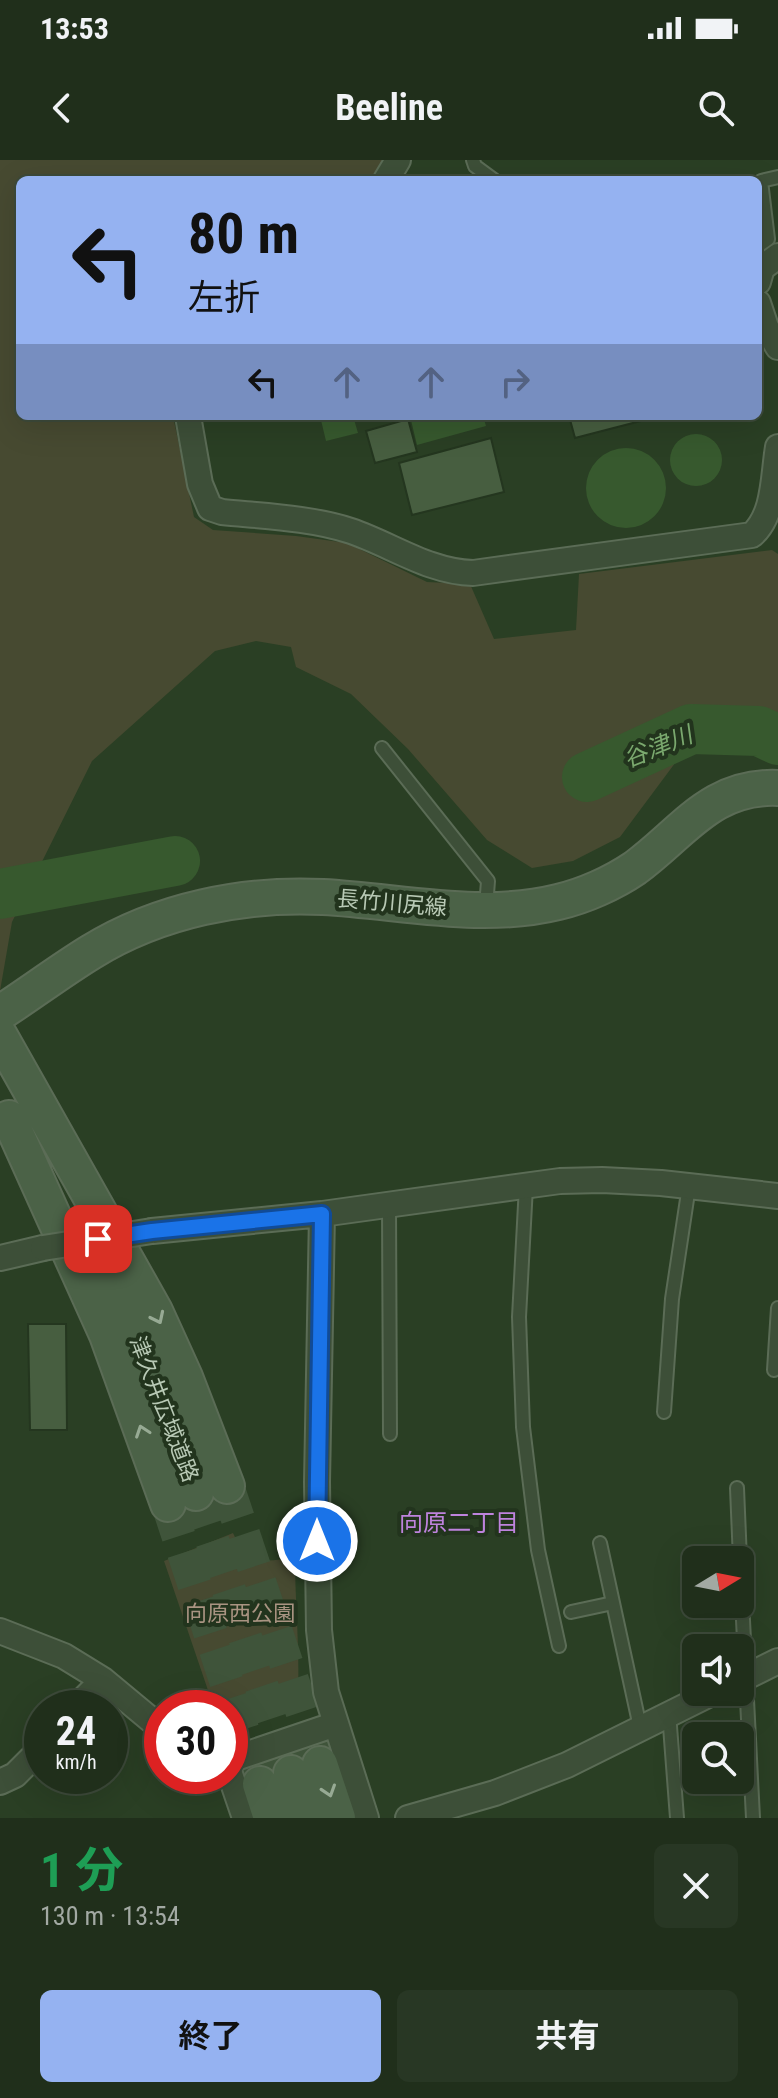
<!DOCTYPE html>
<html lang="ja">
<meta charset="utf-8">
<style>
:root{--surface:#202f1b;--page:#283724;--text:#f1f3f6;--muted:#a2a9a3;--line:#3d4a3a;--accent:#95b2f1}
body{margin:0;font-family:"Roboto Condensed","Noto Sans JP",sans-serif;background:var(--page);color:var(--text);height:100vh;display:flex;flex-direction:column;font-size:30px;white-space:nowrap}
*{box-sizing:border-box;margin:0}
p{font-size:26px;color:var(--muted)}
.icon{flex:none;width:44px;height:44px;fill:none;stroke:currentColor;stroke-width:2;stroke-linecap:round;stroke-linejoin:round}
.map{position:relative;height:1658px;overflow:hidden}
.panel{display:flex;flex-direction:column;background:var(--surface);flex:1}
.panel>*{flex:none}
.banner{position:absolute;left:16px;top:16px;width:746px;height:244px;border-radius:12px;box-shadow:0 8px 32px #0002,0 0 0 2px var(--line);background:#95b2f1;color:#111;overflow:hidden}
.needle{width:52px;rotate:80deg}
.controls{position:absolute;left:682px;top:1386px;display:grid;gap:16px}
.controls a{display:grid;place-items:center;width:72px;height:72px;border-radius:12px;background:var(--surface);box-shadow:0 8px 32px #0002,0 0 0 2px var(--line);font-size:40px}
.speed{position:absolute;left:24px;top:1530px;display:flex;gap:16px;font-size:40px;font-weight:700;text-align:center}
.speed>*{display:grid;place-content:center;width:104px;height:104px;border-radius:50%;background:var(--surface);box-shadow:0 8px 32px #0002,0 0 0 2px var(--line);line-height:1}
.speed small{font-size:20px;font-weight:400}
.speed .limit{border:12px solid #d22;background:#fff;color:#111}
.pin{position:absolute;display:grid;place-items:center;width:68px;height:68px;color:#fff;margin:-34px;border-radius:16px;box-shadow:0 4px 12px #0006}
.me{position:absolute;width:88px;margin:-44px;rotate:0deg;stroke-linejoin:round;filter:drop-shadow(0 0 6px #0008)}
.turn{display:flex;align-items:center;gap:28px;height:168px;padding:0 40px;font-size:36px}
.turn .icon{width:104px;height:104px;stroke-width:2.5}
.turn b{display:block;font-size:56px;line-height:68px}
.lanes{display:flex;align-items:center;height:76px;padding:0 40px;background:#0003;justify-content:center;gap:40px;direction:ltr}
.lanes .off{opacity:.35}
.round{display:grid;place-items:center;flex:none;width:84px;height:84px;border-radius:12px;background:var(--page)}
.headline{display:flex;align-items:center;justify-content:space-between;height:136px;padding:0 40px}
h1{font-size:48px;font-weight:700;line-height:60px;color:#1e9e55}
.cta{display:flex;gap:16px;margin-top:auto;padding:16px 40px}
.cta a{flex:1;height:92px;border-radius:12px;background:var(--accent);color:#111;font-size:32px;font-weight:700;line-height:92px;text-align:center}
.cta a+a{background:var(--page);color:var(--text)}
.status{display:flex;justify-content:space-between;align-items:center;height:56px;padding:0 40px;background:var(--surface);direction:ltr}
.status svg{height:22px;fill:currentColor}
header{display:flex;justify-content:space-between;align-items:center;height:104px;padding:0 40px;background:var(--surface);font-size:36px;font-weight:700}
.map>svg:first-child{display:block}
.green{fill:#474a31}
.water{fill:#37592e}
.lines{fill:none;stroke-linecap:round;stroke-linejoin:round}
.river{stroke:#37592e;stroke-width:50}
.building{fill:#475e40;stroke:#24361f;stroke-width:2}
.secondary-tunnel{stroke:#3f543a;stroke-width:34;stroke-dasharray:34 17;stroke-linecap:butt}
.service-casing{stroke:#5b6c56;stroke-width:16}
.minor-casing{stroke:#5b6c56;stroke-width:28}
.secondary-casing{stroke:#5b6c56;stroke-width:38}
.service{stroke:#3d4f38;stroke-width:12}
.minor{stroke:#3d4f38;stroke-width:24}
.secondary{stroke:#4b6247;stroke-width:34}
.minor-bridge-casing{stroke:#5b6c56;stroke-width:28;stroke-linecap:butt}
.minor-bridge{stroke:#3d4f38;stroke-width:24}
.oneway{stroke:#97aa94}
.route-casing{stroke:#114b97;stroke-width:20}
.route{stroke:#1a73e8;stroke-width:14}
.labels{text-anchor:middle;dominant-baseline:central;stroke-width:8;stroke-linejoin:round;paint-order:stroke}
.street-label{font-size:22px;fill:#b8c9b5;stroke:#22341d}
.park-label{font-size:22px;fill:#a99482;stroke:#22341d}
.water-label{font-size:24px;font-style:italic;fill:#7aa86e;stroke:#22341d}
.neighbourhood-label{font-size:24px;fill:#be83dd;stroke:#22341d}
</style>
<div class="status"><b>13:53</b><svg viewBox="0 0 49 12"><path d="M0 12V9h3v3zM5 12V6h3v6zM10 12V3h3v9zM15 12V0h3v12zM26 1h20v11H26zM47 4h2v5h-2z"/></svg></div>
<header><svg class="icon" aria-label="back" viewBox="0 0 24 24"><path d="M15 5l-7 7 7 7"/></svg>Beeline<svg class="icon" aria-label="search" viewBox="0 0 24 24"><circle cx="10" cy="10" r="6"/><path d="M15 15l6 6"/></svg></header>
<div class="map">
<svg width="778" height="1658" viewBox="0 0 778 1658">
<rect width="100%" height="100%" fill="#2a3f24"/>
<path class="green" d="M0,0h387l-18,20h-349v236h153l21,101 19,13 83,6 51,7 80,39 43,2 24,55 82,-9 3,-56 193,-24 6,4v159l-91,34 -67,90 -47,24 -41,7 -45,-28 -79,-91 -57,-55 -55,-27 -5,-20 -35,-6 -41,10 -123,110 -80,161 -12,69z
M233,1373c15,34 30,28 62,25 0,49 6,100 2,149l-67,22v-21h-16l-50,-147z"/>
<path class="water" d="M320,256h33l5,17 -32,8z
M410,256h73l3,10 -69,19z
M670 300a26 26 0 1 1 52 0a26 26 0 1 1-52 0Z
M586 328a40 40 0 1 1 80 0a40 40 0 1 1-80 0Z"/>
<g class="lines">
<path class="river" d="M587,617l104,-48 68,2 19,9
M0,734l175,-33"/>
</g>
<path class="building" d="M569,256h91l-85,22z
M408,259l9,33 -42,11 -9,-32z
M491,278l13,54 -92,23 -13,-52z
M28,1164h38l1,106h-37z"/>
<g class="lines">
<path class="secondary-tunnel" d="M227,1326l93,278
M196,1333l95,280
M168,1344l92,280"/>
<defs>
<path id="service" d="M473,0l2,6 19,14
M758,86l10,-7 -7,-58 17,-4
M382,588l106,133 -2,26
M526,1026l-7,131 4,110 15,123 21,96
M389,1045l1,229
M774,1210l4,-62
M664,1252l8,-113 17,-113
M737,1328l3,72
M600,1383l40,184
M740,1401l13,257
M571,1452l42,-9
M669,1553l8,105"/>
<path id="minor" d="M386,20l12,-20
M758,122l4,-14 16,-12
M758,143l8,24 12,20
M188,256l12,68 10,24 12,4c40,4 91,6 129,19 41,14 78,41 122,42l279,-38c23,-21 21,-58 26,-88
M322,1054l-5,268 2,148 7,62 40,126
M152,1071l170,-17 238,-33 42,-1 59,3 117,13
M0,1098l43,-10
M0,1471l64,25 39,24 59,49
M740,1520l38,-19
M75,1548l28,-28
M230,1600l106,-36
M230,1614l15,44
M0,1622l15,-7 27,-27
M408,1658l87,-25 72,-28 147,-73"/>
<path id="secondary" d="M0,853c31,-20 60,-42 91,-61 68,-42 153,-59 232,-55 77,4 158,24 235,5 26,-6 55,-19 77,-34 48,-35 76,-83 143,-80
M0,876l155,275 30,66 42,109
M9,958l98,217 61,169
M104,1098l92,235
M320,1604l18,54
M291,1613l14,45
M260,1624l11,34"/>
</defs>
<use href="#service" class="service-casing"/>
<use href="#minor" class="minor-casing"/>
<use href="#secondary" class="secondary-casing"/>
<use href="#service" class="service"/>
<use href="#minor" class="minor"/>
<use href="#secondary" class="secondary"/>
<defs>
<path id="minor-bridge" d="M43,1088l109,-17"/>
</defs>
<use href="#minor-bridge" class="minor-bridge-casing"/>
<use href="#minor-bridge" class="minor-bridge"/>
</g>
<defs><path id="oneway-chevron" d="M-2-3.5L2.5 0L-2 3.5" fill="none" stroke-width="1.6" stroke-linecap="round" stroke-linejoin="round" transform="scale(2)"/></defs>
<g class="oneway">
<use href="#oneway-chevron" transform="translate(158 1158) rotate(64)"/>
<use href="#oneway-chevron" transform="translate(142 1271) rotate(-109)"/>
<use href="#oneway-chevron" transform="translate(329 1631) rotate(72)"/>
</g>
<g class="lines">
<defs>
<path id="route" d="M98,1079l54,-8 170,-17 -5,327"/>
</defs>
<use href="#route" class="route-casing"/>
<use href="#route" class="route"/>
</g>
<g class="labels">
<g class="street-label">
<text transform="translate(392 743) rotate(5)">長竹川尻線</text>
<text transform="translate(164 1249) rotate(69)">津久井広域道路</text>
</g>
<g class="park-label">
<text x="240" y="1453">向原西公園</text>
</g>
<g class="water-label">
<text transform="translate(658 587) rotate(-22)">谷津川</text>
</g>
<g class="neighbourhood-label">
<text x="459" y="1363">向原二丁目</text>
</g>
</g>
</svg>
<div class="controls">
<a><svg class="needle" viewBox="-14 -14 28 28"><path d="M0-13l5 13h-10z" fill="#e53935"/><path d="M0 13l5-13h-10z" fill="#a2a9a3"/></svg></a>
<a><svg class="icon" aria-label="sound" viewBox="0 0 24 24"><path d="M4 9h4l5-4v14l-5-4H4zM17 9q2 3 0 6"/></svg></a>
<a><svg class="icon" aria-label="search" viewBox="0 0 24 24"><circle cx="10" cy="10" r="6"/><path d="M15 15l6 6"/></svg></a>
</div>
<div class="speed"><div>24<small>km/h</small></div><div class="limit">30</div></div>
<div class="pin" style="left:98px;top:1079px;background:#d93025"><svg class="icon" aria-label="arrive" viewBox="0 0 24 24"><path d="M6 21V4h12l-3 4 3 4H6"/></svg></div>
<svg class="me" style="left:317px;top:1381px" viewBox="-20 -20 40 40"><circle r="17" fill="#1a73e8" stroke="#fff" stroke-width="3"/><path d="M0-11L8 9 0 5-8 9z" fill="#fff"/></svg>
<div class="banner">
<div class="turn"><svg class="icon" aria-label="left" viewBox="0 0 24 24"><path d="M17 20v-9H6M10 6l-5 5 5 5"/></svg><div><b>80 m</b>左折</div></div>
<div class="lanes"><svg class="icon" aria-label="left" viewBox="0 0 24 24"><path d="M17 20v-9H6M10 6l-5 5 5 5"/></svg><svg class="icon off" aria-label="ahead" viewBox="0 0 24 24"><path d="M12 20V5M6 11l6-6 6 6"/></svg><svg class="icon off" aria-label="ahead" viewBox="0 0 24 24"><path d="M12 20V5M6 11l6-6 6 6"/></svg><svg class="icon off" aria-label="right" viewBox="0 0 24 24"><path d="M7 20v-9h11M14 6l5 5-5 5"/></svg></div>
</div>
</div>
<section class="panel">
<div class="headline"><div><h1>1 分</h1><p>130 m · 13:54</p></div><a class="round"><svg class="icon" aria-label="close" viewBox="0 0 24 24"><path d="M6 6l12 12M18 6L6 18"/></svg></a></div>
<div class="cta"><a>終了</a><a>共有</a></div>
</section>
